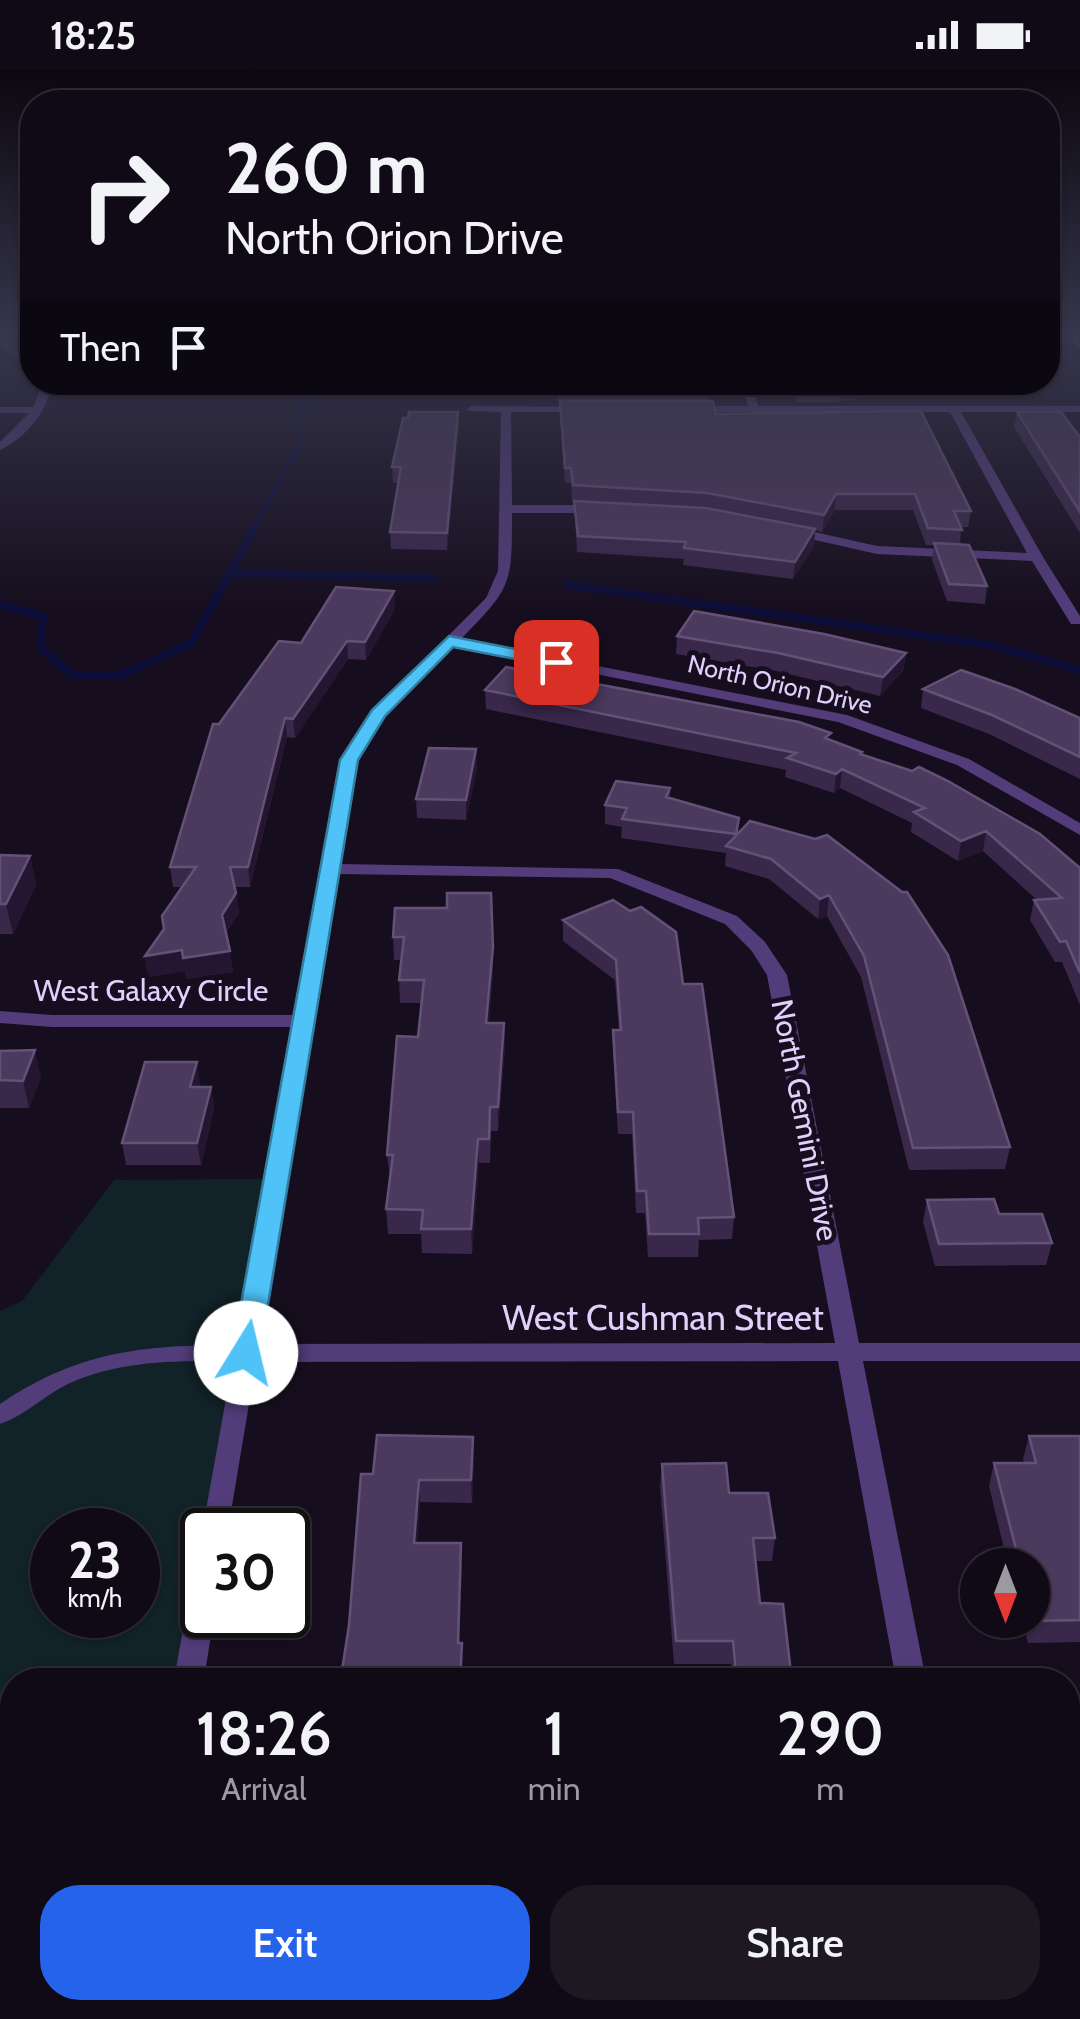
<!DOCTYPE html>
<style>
:root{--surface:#100a16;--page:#1e1823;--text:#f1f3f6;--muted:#9c9aa1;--line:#302b35;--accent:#2563eb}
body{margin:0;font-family:Cabin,sans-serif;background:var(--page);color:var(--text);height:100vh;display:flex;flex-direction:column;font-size:38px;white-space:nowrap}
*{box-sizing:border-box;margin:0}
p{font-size:32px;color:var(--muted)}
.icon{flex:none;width:55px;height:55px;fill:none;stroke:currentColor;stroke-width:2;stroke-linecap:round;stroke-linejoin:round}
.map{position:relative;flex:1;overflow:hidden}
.sheet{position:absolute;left:0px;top:1598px;width:1080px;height:352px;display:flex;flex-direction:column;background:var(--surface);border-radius:40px 40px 0 0;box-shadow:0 2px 8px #0004,0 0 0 2px var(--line)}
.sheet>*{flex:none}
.guide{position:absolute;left:20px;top:20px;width:1040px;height:305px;border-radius:40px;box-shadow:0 2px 8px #0004,0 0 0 2px var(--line);background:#100a16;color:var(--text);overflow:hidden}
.needle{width:65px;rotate:180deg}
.controls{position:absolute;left:960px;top:1478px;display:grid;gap:20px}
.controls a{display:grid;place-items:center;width:90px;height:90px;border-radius:50%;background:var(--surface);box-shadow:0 2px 8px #0004,0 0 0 2px var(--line);font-size:50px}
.speed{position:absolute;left:30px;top:1438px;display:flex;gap:20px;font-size:50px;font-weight:700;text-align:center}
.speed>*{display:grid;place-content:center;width:130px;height:130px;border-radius:50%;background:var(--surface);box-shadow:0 2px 8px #0004,0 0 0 2px var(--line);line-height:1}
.speed small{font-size:25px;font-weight:400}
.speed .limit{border:5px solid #111;border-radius:15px;background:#fff;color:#111}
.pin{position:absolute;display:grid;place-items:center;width:85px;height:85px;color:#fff;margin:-42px;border-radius:20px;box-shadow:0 5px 15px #0006}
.me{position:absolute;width:110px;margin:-55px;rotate:9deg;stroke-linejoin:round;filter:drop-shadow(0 0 8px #0008)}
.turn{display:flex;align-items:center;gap:35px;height:210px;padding:0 40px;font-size:45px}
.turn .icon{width:130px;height:130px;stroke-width:2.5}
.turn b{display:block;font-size:70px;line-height:85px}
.then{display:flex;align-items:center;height:95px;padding:0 40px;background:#0003;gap:20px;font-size:38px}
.eta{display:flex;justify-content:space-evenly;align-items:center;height:170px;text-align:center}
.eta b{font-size:60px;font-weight:600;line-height:70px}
.action{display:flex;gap:20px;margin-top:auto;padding:20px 40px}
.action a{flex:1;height:115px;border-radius:40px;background:var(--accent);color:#fff;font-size:40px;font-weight:600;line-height:115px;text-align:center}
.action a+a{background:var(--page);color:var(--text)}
.status{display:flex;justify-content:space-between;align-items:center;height:70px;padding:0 50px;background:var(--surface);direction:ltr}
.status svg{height:28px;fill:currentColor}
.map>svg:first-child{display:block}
.green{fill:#112228;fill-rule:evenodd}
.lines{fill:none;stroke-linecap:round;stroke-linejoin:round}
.stream-far1{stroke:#0c0e39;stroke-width:5}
.stream{stroke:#0c0e39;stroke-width:8}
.service{fill:#523c7a;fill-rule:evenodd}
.minor{fill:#523c7a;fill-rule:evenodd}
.secondary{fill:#9b6cf5;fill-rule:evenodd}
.wall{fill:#3a284b}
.shaded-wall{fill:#241631}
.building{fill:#4c3a5e;stroke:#635177;stroke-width:2.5}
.route{fill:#4fc3f7;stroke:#337fa1;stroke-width:2.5}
.labels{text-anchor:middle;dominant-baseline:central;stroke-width:10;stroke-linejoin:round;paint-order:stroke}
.far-street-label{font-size:25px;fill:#e2cffc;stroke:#160e1e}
.street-label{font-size:30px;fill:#e2cffc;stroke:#160e1e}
.near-street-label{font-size:35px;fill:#e2cffc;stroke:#160e1e}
</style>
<div class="status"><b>18:25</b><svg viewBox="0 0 49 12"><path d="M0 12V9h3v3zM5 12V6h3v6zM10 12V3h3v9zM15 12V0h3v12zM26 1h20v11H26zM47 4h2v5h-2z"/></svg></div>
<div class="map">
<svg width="1080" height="1949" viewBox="0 0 1080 1949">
<rect width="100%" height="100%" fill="#160e1e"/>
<path class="green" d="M275,1109l-73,351v67l-14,83h-176v328h82l-6,11h-88v-708l22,-10 92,-121zM52,1460h86v85h-86z"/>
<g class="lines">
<path class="stream-far1" d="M252,461l52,-94 -9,-15 13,-30 -14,-10"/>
<path class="stream" d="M229,503l204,5
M568,515l422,60 90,25
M0,535l43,11 -2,32 31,27h48l71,-32 63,-114"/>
<path class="service" d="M246,1275l8,2 3,6 -3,6 -8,2c-60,0 -123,-3 -178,23 -23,11 -44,32 -68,40v-20c83,-56 149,-59 246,-59z"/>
<path class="minor" d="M0,267l32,25v8l-32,-25z
M42,312h10c-3,28 -27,57 -52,68v-8l29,-29h-29v-6h34z
M741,312h10l7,24h322v6h-119l82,145 37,59v8h-9l-39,-63 -155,-7 -93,-21 -2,-3 6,-4 89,20 150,7 -77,-141h-263l-5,-3 5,-3h61z
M472,336l115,1 1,2 -5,3h-72l1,93h88l6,4 -6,4h-88c0,72 0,74 -51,126l386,76 122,44 111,64v12l-123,-70 -119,-43 -384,-76 -70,71 -27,43 -17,104 278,5 119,47 28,26 22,33 72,368h221v18h-217l63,319h-30l-58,-319 -582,1 -28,168 -26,2 91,-505h-241l-52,-4v-12l52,4h243l46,-255 32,-49 113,-113 12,-27 3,-159 -33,-1 -1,-2zM338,804l272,4 115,46 26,26 16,25 68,368 -575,1z
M202,1519v26h12l-10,65h-30l14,-79 4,-9z
M76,1938h35l-5,11h-35z
M957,1938h34l2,11h-34z"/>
<path class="secondary" d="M1068,267h10l2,12z"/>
</g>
<path class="wall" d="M450,312h259v19l7,13 255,97 -3,16h-7l-1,18 27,41 -2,18 -38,-3 -15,-41 2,-15h-8l-13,-35h-78l-13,22 -7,-2 -1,16 -21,33 -110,-14 1,-6 -107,-7 -3,-51h-2l-1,-18h-6l-7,-90z
M790,312h140v4l-91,16h-43z
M1017,342l63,25v96l-66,-106z
M459,357l-12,123 -56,-1 -1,-17 9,-49h-6l-1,-16z
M395,539l-29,51 -18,-1 -53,79 -8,-1 -37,150h-15l4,26 -13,20 7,39 -47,7 -1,-8 -37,6 -3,-21 19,-27 18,-42h-9l-3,-20 131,-224z
M677,566l229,17 -3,18 -23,25 -104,-25 -100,-17z
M923,619l157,29v61l-91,-45 -68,-26z
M485,620l345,50 32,12v3l218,113v137l-18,-43h-7l-25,-42 4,-20h3l-54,-49 -25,10 -47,-29 1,-9 -72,-35 -6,5 -49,-16 1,-7 -300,-61z
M476,679l1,19 -11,52 -49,-2 -1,-19z
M670,718v10l69,20 -1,16 77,5 195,308 -5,22 -96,1 -48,-193 -34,-61 -9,3 -49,-40 -44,-13 1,-13 -105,-15 1,-11 -17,-3v-19z
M0,785l30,1 6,29 -23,49h-13z
M395,838l98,62 -4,53h15l1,24 -7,84h-7l-1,32h-11l-7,91 -50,-1 -1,-19h-33l-2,-25 4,-30 -3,-24 31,-118 3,-34h-21l-1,-23 2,-20h-7l-1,-23z
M563,850l120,64 51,233 -2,22 -33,1 -1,17h-50l-3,-44h-9l-4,-79h-14l-5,-83v-21h6l-4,-50 -52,-39z
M0,981l41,26 -12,31h-29z
M200,1013l-1,4h12l3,22 -13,56h-75l-4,-22z
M927,1130l72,14 53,29 -6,22 -111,1 -12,-44z
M1029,1366h51v206l-52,1 -6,-23h10v-55h-24l-19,-79 5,-23h30l-1,-4z
M473,1367l1,22 -2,44 -52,-1 -3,41 45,22 -3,78 4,22 -1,15h-120l31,-206z
M662,1394l113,74 -3,23h-17l5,42 31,70 -1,7h-58l-1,-16h-57l-14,-178z
M293,1938h134l-1,11h-131z
M763,1938h68l1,11h-68z"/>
<path class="shaded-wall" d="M872,312h58v4l-91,16 2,-14z
M458,342l1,15 -12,123v-17z
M836,424l-1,16 -13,22 2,-17z
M815,459l-1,17 -21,33 2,-17z
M394,521l1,18 -29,51 -1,-18z
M347,571l1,18 -53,79 -2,-19z
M906,583l-3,18 -23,25 3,-19z
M285,648l2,19 -37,150 -2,-20z
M476,679l1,19 -11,52v-20z
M842,699l-2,19 -6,5 2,-19z
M986,761l-3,20 -25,10 3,-20z
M30,786l6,29 -23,49 -7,-30z
M236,823l3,20 -14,22 -3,-20z
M829,825l-2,21 -9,3 2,-20z
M493,877v23l-6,77 -1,-24z
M182,880l3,21 -37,6 -3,-21z
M230,881l3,21 -47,7 -3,-21z
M504,953l1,24 -7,84v-24z
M35,980l6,27 -12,31 -6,-27z
M197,992l3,21 -6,25 -4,-21z
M211,1017l3,22 -13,56 -4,-22z
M478,1069l1,24 -7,91 -1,-25z
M473,1367l1,22 -2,44 -1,-23z
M419,1410l1,22 -5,63 -1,-22z
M461,1473l1,22 -3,100 -1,-22z
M462,1573l1,22 -1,15h-2z
M423,1938h4l-1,11h-3z"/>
<path class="building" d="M558,312h151l1,7h-151z
M796,312h76l-31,6h-44z
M560,331h153l3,13 205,-3 50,100h-17l8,19 -34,-2 -13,-34h-79l-12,21 -117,-22 -134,-8 -2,-17h-6z
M409,342h49l-11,121 -57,-1 11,-65h-9l11,-49h5z
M1017,342h44l19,25v75z
M574,431l132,7 109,21 -20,33 -111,-14 2,-6 -108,-6z
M934,473l35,2 18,41 -38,-2z
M336,517l58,4 -29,51 -18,-1 -54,78 -8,-1 -37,149h-18l6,26 -14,22 8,36 -47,7 -1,-8 -37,6 19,-27 -2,-13 34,-49h-26l43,-143h6l60,-83 22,2z
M694,541l130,23 82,19 -23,24 -105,-24 -101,-17z
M506,597l293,55 32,11 -6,5 37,14 -2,2 52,17 7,-4 29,14 92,53 40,34v105l-14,-32 -6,1 -26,-42 28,-2 -76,-67 -25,10 -47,-29 11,-4 -83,-39 -6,5 -49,-16 9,-5 -311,-63z
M961,600l54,19 65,29v39l-88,-42 -69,-26z
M429,678l47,1 -10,51 -50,-1z
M616,711l54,7 -4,9 73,21 -3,16 -114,-15 5,-11 -22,-3z
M750,751l65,18 12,-4 75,57h5l41,63 62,192 -97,1 -49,-192 -35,-61 -9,4 -49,-40 -45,-13z
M0,785l30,1 -24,48h-6z
M447,823h44l2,54 -7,76h18l-6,84h-8l-1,32h-11l-7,90h-50l2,-19 -37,-1 7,-54h-6l10,-119 21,1 6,-57h-25l5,-43h-11l2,-29h52z
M613,830l17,11 11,-4 35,25 7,52h19l32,233 -36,1 1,16h-50l-3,-43h-9l-4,-79h-15l-5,-82h8l-5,-70 -53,-40z
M35,980l-12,31 -23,-1v-29z
M145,992h52l-7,25h21l-14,56h-75z
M994,1129l5,15h43l10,29 -113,1 -12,-44z
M377,1365l96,2 -2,43h-52l-5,63h47l-3,100h4l-2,37h-91l1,-2 -29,-1 8,-52 12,-151h12z
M1029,1366h51v184l-46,1 -2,-7v-49h-12l-26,-102h42z
M726,1393l3,30h39l7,45h-22l7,65 23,1 8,69h-55l-3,-32h-57l-14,-177z
M374,1938h49v2z
M769,1938h62l1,11h-62z"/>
<linearGradient id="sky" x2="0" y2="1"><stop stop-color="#0c0810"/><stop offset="0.49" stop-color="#36364c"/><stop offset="1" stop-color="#36364c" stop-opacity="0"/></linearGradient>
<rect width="1080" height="540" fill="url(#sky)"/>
<path class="route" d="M449,566l107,21 8,5 -8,5 -103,-20 -68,69 -27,44 -98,593 -4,8 -10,3 -10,-3 -4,-8 108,-593 32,-50z"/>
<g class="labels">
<g class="far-street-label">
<text transform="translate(780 614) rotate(13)">North Orion Drive</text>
</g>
<g class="street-label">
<text x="151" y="920">West Galaxy Circle</text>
<text transform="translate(805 1050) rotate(79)">North Gemini Drive</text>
</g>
<g class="near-street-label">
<text x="663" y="1247">West Cushman Street</text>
</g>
</g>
</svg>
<div class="controls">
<a><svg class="needle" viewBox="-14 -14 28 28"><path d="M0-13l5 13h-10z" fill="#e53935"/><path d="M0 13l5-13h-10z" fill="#9c9aa1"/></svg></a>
</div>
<div class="speed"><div>23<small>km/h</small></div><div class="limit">30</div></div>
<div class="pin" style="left:556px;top:592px;background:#d93025"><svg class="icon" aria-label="arrive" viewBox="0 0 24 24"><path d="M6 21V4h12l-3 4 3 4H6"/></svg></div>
<svg class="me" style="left:246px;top:1283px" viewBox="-20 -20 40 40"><circle r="19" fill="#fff"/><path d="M0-13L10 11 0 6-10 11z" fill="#4fc3f7"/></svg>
<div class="guide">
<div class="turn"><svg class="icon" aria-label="right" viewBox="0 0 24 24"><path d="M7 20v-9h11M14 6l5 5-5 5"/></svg><div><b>260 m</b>North Orion Drive</div></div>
<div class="then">Then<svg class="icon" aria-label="arrive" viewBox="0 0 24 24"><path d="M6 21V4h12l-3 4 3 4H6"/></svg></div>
</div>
<section class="sheet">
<div class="eta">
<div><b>18:26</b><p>Arrival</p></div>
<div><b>1</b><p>min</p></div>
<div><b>290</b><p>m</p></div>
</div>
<div class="action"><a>Exit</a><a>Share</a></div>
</section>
</div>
